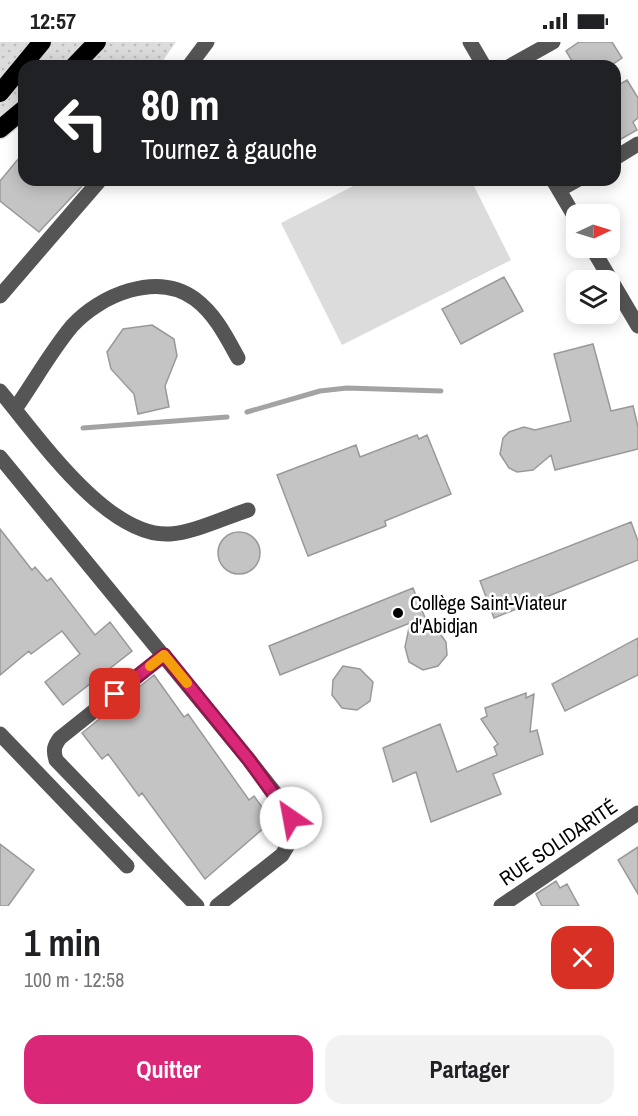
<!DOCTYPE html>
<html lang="fr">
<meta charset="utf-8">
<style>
:root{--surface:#fff;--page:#f2f2f2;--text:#202124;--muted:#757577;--accent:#db2777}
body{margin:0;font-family:"Archivo Narrow",sans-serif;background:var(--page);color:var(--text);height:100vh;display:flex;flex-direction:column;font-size:22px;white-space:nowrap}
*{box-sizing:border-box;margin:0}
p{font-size:20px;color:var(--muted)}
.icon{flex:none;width:33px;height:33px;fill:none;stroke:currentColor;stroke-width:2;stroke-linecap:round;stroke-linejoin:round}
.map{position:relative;height:864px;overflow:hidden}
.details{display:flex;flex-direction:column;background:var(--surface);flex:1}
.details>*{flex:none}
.guide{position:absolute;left:18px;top:18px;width:603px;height:126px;border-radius:18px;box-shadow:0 3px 15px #0003;background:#202124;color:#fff;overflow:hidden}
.needle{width:39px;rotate:86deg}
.tools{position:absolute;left:566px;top:162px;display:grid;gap:12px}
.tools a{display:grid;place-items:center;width:54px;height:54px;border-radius:12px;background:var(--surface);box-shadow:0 3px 15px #0003;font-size:30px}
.pin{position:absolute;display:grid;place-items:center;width:51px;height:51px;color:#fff;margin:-26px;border-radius:12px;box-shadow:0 3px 9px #0006}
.me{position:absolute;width:66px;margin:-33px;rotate:327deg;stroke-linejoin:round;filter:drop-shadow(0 0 4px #0008)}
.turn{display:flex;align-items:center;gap:21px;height:126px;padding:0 24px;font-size:27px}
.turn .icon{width:78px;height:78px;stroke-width:2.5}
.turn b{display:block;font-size:42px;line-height:51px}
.round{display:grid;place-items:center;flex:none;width:63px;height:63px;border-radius:18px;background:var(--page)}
.overview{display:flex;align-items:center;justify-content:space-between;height:102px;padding:0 24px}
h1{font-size:36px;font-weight:800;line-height:45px}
.cta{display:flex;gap:12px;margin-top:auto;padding:12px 24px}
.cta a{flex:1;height:69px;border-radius:18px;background:var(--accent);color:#fff;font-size:24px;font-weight:800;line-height:69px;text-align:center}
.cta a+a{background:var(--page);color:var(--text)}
.status{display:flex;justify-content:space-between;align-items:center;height:42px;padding:0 30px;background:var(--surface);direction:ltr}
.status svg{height:16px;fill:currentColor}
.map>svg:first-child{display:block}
.grass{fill:url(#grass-dots)}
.park{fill:#dcdcdc}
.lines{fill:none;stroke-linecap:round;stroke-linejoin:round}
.stream{stroke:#a3a3a3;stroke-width:5}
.building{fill:#c4c4c4;stroke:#999;stroke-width:1.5}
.highway-casing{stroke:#dbdbdb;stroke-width:21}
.minor{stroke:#555;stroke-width:15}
.highway{stroke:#000;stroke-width:18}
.route-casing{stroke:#8e194d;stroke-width:15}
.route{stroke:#db2777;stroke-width:10}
.slow{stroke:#f59e0b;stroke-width:10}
.poi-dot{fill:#000;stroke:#fff;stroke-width:2}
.labels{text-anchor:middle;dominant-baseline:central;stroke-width:5;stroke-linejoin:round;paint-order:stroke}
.poi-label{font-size:20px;fill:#000;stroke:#fff;text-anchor:start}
.street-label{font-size:20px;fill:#000;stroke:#fff}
</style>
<div class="status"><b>12:57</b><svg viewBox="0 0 49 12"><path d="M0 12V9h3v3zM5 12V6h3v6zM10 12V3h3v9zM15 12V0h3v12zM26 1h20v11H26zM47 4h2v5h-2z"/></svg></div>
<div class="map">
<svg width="638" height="864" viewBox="0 0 638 864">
<defs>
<pattern id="grass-dots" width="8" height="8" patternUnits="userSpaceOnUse" patternTransform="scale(1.5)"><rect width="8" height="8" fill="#dcdcdc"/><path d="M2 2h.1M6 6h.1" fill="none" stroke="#bbb" stroke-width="1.8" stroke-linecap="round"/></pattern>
</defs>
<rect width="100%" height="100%" fill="#fff"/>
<path class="grass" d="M0,0h176l-17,24h-135v38l-24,32z"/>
<path class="park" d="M365,138h106l40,80 -169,85 -61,-122z"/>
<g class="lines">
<path class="stream" d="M247,370l73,-21 27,-3 94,3
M83,386l144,-11"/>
</g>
<path class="building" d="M579,0h33l10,16 -12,8h-35l-9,-15z
M627,38l11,18v20l-5,4 4,8 -16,9 -6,-10v-42z
M24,110v28h51l7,6 -43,46 -39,-31v-20z
M504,235l19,34 -62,33 -19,-35z
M152,283l22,14 3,17 -12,30 4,21 -31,7 -4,-20 -23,-25 -4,-17 16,-23z
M593,302l18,67 22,-5 5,21v22l-83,21 -4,-15 -18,15 -16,2 -8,-4 -9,-14 3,-16 6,-6 15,-5 11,3 36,-9 -17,-67z
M417,393l2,4 8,-4 24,59 -66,27 1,5 -78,30 -31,-81 79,-30 4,12z
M631,480l7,19v19l-144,58 -14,-37z
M0,487l32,41 3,-3 12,14 4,-3 44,57 15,-13 22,29 -69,54 -18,-23 35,-28 -18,-23 -31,23 -2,-3 -29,24z
M218 511a21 21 0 1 1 42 0a21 21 0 1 1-42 0Z
M413,546l15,37 11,7 7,10 1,13 -9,11 -15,4 -14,-8 -4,-15 5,-24 -130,52 -11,-29z
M638,596v37l-73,36 -13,-27z
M343,624l17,3 13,13 -3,19 -13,9 -15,-2 -10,-13 1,-15z
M154,633l30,42 4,-3 61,86 5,-4 18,25 -67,58 -63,-86 -3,3 -31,-42 -6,5 -20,-26z
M526,651v5l8,-4 -4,38 7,-2 6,24 -50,20 8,20 -70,28 -15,-50 -23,10 -10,-34 57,-24 17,48 40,-17 -3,-8 4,-3 -17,-25 6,-3 -2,-8z
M0,802l34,26 -26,36h-8z
M638,805v47l-20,-34z
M556,839l4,7 7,-4 12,22h-37l-6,-12z"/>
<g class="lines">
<defs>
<path id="highway" d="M74,24l23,-24
M0,51l42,-51
M0,87l24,-20"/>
</defs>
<use href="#highway" class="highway-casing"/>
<path class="minor" d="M470,0l14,24
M189,24l18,-24
M510,24l43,-24
M615,116l23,-14
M553,138l23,39
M559,148l18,-10
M592,206l46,78
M0,254l100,-116
M0,349c37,44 107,147 170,143 23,-1 56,-17 78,-24
M15,367c19,-27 36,-58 57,-83 28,-31 85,-55 123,-27 20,15 31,37 43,59
M0,415l249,303 33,42 13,31 -13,22 -65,51
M164,613l-104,83c-6,8 -7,12 -4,22l141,146
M0,692l127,132
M501,864l137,-93"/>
<use href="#highway" class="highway"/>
</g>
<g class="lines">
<defs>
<path id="route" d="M115,652l49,-39 85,105 42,58"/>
</defs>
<use href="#route" class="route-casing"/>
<use href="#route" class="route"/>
<path class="slow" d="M150,624l14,-11 23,28"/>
</g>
<circle class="poi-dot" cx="398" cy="571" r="6"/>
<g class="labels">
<g class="poi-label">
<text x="410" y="560">Collège Saint-Viateur<tspan x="410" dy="23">d'Abidjan</tspan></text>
</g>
<g class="street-label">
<text transform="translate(558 800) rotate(-34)">RUE SOLIDARITÉ</text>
</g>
</g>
</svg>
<div class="tools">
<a><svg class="needle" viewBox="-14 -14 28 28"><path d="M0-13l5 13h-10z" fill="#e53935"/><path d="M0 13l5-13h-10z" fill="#757577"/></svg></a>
<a><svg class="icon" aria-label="layers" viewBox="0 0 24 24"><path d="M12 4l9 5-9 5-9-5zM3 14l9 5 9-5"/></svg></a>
</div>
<div class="pin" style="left:115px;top:652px;background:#d93025"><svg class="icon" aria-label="arrive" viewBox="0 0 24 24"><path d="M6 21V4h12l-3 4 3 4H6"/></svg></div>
<svg class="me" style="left:291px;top:776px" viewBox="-20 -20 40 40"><circle r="19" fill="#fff"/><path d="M0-13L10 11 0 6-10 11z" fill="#db2777"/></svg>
<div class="guide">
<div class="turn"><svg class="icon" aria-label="left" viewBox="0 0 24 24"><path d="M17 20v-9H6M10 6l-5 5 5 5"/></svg><div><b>80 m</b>Tournez à gauche</div></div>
</div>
</div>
<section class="details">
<div class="overview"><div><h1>1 min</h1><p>100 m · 12:58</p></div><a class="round" style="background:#d93025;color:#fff"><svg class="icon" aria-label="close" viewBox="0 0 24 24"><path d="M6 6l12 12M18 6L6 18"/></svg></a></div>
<div class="cta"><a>Quitter</a><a>Partager</a></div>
</section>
